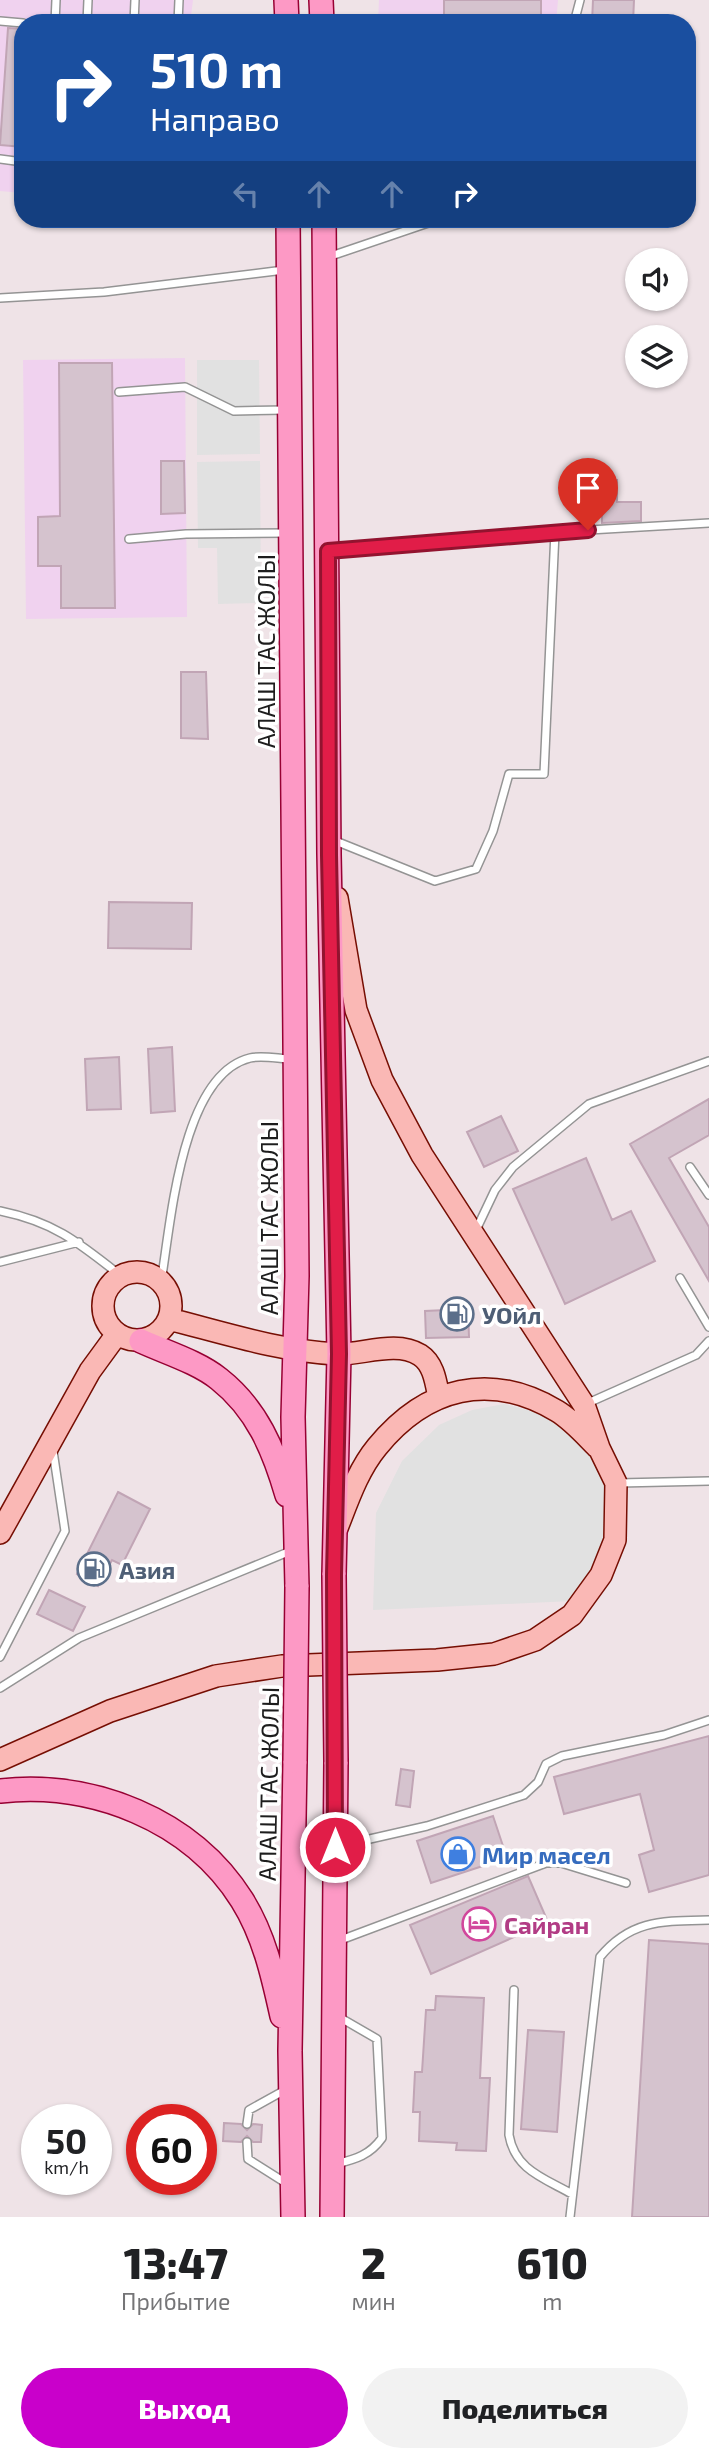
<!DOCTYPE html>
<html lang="ru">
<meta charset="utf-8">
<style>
:root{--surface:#fff;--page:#f2f2f2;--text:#202124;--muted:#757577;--accent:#c900cb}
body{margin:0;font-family:"Exo 2",sans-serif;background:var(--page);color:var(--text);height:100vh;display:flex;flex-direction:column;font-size:26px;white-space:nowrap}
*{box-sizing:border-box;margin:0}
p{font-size:23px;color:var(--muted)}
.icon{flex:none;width:38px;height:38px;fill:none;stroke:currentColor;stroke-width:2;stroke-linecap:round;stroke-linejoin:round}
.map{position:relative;height:2217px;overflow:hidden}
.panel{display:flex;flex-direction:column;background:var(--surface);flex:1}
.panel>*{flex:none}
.top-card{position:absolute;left:14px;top:14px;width:682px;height:214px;border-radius:28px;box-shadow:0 2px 5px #0004;background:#1a4fa0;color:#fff;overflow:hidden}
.controls{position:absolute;left:625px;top:248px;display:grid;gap:14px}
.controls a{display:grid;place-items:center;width:63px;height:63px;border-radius:50%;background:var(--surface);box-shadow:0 2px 5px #0004;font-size:35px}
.speed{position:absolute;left:21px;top:2104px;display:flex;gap:14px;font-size:35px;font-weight:700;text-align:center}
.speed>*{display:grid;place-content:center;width:91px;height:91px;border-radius:50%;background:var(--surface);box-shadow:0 2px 5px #0004;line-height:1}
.speed small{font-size:18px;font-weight:400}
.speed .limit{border:10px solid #d22;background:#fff;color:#111}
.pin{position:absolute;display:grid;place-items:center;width:60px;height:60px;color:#fff;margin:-72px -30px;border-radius:50% 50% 50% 0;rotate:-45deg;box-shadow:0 0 7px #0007}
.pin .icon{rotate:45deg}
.me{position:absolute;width:77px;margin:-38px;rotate:0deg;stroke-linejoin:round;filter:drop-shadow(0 0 5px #0008)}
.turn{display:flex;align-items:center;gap:24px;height:147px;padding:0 21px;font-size:32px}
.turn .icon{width:91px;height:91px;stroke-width:2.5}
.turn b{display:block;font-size:49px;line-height:60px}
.lanes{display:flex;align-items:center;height:66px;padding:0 21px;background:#0003;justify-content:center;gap:35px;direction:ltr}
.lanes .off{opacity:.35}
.eta{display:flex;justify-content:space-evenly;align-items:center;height:119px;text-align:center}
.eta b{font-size:42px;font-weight:800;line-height:49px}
.cta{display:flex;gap:14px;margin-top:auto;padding:14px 21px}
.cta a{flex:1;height:80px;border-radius:42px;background:var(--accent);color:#fff;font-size:28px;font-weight:800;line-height:80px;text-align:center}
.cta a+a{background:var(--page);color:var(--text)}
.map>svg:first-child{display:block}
.commercial{fill:#f0d2ef}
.parking{fill:#e1e1e1}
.building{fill:#d5c3ce;stroke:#c1a5b5;stroke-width:2}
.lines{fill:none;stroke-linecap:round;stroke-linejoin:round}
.lane-casing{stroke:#949494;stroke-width:10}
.secondary-casing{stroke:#760e03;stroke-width:24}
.primary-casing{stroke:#970033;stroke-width:26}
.lane{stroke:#fff;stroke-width:7}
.secondary{stroke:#fab8b5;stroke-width:21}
.primary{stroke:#fd99c5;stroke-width:23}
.primary-bridge-casing{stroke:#970033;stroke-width:26;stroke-linecap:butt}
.primary-bridge{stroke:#fd99c5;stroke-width:23}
.route-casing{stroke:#92132f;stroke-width:18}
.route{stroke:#e11d48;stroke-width:12}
.labels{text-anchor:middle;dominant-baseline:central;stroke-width:7;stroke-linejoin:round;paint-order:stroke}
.street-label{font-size:24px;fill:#1d1d1d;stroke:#fff}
.service-label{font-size:24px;font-weight:bold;fill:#4e5e75;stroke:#fff;text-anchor:start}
.shop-label{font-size:24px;font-weight:bold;fill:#366cbe;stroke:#fff;text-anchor:start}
.hotel-label{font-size:24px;font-weight:bold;fill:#b23c85;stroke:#fff;text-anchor:start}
</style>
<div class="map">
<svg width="709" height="2217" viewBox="0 0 709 2217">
<rect width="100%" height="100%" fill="#efe3e7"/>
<path class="commercial" d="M0,0h193l-3,23h-167v170l-23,-2z
M379,0h179l-2,23h-178z
M185,358l2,259 -161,2 -3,-259z"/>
<path class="parking" d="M197,360h62l1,94 -63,1z
M260,461l1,142 -43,1 -1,-56h-19l-1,-86z
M504,1404l42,11 45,33 26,56 -6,40 -39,57 -199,9 3,-97 26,-52 37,-36 33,-15z"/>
<path class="building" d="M444,0h97v23h-97z
M593,0h41l-1,23h-41z
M8,28l15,1v118l-23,-2z
M59,363h53l3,245h-54v-42h-23v-49l22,-1z
M161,461h23l1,52 -24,1z
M602,480h15v22h24v19l-39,2z
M181,672h25l2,67 -27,-1z
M109,902l83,1 -1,46 -83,-1z
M172,1047l3,64 -24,2 -3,-64z
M119,1057l2,52 -34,1 -2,-51z
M709,1099v36l-40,23 40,69v54l-79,-137z
M501,1116l17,35 -34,16 -17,-35z
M586,1158l26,62 19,-9 24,50 -90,43 -52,-115z
M468,1309l1,28 -43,1 -1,-27z
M118,1492l32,17 -28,56 -10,-5 -14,26 -21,-12z
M49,1590l36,17 -12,24 -36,-17z
M709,1736v139l-60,17 -10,-37 15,-5 -14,-56 -76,20 -10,-37z
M401,1769l13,2 -4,36 -14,-2z
M493,1816l14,42 -76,25 -14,-42z
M528,1876l20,46 -117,52 -21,-49z
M649,1940l60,4v273h-77z
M436,1996l48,2 -4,80h10l-4,73 -30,-1 1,-7 -38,-2 1,-29h-7l2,-40h7l4,-62h9z
M528,2030l36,2 -7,100 -36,-3z
M224,2123l17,1 6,6 6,-6 9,1 -1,17h-8l-6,-6 -6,6 -18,-1z"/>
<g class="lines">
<defs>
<path id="lane" d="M0,21l23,2
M55,23l1,-23
M87,23l1,-23
M134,23l1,-23
M178,23l1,-23
M574,23l6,-23
M0,159l23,3
M328,257l112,-38
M0,298l104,-6 180,-22
M119,392l66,-5 49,24 51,-1
M555,532l154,-9
M129,539l57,-5 101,-1
M329,551l226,-19 -11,242h-35l-16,57 -17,38 -41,12 -102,-41
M690,1167l19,28
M0,1211c54,11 78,31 121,65
M476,1230l19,-40 18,-23 76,-63 120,-43
M0,1262l79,-20
M680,1278l29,49
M161,1282c10,-59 20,-207 89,-224 12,-3 30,1 42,1
M588,1403l108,-48 13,-14
M619,1483l90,-2
M0,1657l65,-126 -12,-80
M0,1688l79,-50 214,-88
M339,1846l88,-20 97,-31 14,-13 8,-18 16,-8 102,-21 45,-15
M338,1941l208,-78h15l65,20
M514,1990l-5,145c6,35 35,43 63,59
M247,2124l2,-14 36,-20
M247,2142l1,17 41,26
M336,2164c20,-5 34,-9 46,-26l-5,-99 -38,-22
M570,2217l30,-260c31,-38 64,-36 109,-37"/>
<path id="secondary" d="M103 1306a34 34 0 1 1 68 0a34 34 0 1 1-68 0Z
M169,1319c55,14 110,32 167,35 26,1 60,-14 84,1 14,9 16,28 19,43
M337,1528c11,-28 21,-58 40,-81 49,-60 113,-76 180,-36 15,9 28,24 40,36
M0,1533l90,-162 27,-37
M0,1760l110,-49 106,-35 66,-10 155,-6 57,-6 41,-14 37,-25 29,-40 14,-35 1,-57 -17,-35 -15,-43 -162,-250 -40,-75 -26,-70 -19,-112"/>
<path id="primary" d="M286,0l1,23
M321,0l1,23
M288,219l9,1057 -4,141 4,170
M324,219l5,635 10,500 -5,221
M141,1341c24,11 57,21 78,38 38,30 55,71 68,116
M0,1791c92,-10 191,28 242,109 22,35 31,75 40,116
M293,2217l-3,-166 5,-290
M332,2217l4,-455"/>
</defs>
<use href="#lane" class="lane-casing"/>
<use href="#secondary" class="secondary-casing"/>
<use href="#primary" class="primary-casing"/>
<use href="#lane" class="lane"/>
<use href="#secondary" class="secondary"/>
<use href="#primary" class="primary"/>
<defs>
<path id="primary-bridge" d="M334,1575l2,187
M295,1761l2,-174"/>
</defs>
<use href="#primary-bridge" class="primary-bridge-casing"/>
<use href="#primary-bridge" class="primary-bridge"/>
</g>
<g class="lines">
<defs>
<path id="route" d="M335,1847l-1,-272 5,-221 -10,-499 -1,-304 260,-21"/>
</defs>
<use href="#route" class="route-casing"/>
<use href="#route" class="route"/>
</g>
<defs>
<symbol id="fuel-ring" viewBox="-11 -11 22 22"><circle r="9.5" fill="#fff" stroke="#5c6f8a" stroke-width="1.5"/><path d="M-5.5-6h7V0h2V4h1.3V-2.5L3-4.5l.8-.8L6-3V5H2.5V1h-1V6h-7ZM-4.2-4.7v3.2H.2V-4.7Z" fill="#5c6f8a"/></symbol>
<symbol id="shop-ring" viewBox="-11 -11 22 22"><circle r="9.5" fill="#fff" stroke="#3f7fe0" stroke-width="1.5"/><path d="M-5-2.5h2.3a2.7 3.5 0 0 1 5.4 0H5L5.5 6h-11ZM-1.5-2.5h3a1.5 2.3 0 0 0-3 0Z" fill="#3f7fe0"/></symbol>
<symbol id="hotel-ring" viewBox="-11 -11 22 22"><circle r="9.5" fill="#fff" stroke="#d1479c" stroke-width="1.5"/><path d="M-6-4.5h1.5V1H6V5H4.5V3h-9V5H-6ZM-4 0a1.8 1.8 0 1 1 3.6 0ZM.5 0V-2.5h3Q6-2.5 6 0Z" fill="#d1479c"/></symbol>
</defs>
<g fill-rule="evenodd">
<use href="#fuel-ring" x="438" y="1295" width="38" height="38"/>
<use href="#fuel-ring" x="75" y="1550" width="38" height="38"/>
<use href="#shop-ring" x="439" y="1835" width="38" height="38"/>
<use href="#hotel-ring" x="460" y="1905" width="38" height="38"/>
</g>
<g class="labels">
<g class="street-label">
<text transform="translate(265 651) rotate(-90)">АЛАШ ТАС ЖОЛЫ</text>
<text transform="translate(268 1218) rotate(-90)">АЛАШ ТАС ЖОЛЫ</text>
<text transform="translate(268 1784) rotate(-89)">АЛАШ ТАС ЖОЛЫ</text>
</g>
<g class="service-label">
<text x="482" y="1314">УОйл</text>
<text x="119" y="1569">Азия</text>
</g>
<g class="shop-label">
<text x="482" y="1854">Мир масел</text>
</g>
<g class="hotel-label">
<text x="504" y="1924">Сайран</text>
</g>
</g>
</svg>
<div class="controls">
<a><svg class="icon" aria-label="sound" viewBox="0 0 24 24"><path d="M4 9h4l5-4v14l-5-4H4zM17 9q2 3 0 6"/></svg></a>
<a><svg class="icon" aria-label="layers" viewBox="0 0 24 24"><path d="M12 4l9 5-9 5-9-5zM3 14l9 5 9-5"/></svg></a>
</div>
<div class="speed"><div>50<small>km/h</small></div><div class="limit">60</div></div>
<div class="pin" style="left:588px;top:530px;background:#d93025"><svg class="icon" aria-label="arrive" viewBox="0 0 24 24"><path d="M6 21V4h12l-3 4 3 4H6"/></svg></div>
<svg class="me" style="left:335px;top:1847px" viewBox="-20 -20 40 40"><circle r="17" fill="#e11d48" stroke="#fff" stroke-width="3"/><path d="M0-11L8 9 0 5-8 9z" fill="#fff"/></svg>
<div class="top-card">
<div class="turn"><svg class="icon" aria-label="right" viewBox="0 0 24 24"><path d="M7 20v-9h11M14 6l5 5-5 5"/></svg><div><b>510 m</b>Направо</div></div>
<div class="lanes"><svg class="icon off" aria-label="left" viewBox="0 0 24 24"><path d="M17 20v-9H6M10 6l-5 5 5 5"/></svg><svg class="icon off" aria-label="ahead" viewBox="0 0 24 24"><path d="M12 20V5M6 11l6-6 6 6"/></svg><svg class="icon off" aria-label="ahead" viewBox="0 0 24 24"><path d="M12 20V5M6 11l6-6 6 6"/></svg><svg class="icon" aria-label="right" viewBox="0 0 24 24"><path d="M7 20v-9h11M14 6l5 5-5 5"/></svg></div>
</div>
</div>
<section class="panel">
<div class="eta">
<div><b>13:47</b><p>Прибытие</p></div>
<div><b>2</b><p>мин</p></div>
<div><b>610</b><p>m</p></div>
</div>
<div class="cta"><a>Выход</a><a>Поделиться</a></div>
</section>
